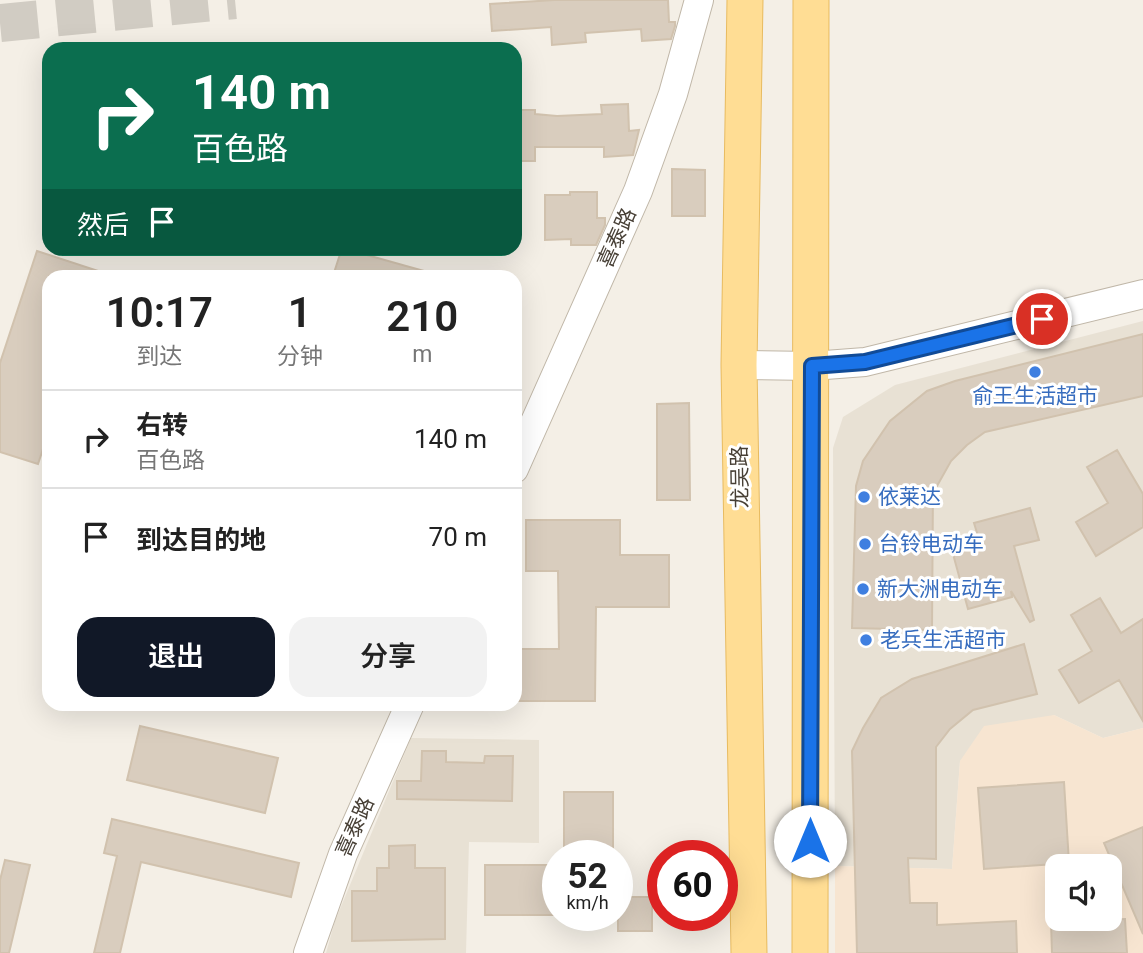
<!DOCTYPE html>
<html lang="zh">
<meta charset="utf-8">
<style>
:root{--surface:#fff;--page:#f2f2f2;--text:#222;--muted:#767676;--line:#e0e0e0;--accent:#111827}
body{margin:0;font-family:Roboto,"Noto Sans SC",sans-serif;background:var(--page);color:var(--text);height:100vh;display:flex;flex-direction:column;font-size:26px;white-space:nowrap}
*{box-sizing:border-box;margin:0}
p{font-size:23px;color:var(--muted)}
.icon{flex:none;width:38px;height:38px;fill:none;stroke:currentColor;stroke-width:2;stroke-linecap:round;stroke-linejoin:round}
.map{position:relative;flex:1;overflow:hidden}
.side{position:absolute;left:42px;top:270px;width:480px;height:441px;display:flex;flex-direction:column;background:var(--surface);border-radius:21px;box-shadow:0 7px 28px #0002}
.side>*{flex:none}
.top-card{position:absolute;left:42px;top:42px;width:480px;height:214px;border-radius:21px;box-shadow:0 7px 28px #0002;background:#0b6e4f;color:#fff;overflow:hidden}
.tools{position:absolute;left:1045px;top:854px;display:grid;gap:14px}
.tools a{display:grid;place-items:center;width:77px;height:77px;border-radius:14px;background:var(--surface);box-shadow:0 7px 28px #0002;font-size:35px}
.speed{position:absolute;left:542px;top:840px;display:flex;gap:14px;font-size:35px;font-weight:700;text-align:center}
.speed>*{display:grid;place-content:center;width:91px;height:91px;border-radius:50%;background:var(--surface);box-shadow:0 7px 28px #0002;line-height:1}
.speed small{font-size:18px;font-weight:400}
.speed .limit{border:10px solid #d22;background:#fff;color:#111}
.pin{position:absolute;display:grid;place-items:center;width:60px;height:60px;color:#fff;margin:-30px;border:4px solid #fff;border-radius:50%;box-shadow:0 2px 7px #0007}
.me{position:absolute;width:77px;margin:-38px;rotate:0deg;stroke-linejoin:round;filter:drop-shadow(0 0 5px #0008)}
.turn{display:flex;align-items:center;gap:24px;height:147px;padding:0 35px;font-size:32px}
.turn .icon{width:91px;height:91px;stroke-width:2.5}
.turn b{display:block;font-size:49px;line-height:60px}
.then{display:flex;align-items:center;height:66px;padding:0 35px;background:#0003;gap:14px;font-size:26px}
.eta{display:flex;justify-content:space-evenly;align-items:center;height:119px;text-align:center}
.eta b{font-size:42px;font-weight:600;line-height:49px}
.action{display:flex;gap:14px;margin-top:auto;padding:14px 35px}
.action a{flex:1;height:80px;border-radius:21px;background:var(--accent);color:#fff;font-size:28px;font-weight:600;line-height:80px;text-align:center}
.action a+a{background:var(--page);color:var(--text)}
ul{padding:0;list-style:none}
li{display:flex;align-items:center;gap:21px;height:98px;padding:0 35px;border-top:2px solid var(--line)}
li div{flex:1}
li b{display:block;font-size:26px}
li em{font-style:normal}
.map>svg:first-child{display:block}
.residential{fill:#e8e1d4}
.commercial{fill:#f7e5d1;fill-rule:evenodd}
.building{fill:#d9cdbe;stroke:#d1c2ae;stroke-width:2}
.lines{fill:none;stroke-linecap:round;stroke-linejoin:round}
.highway-tunnel{stroke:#d1ccc3;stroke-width:38;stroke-dasharray:38 19;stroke-linecap:butt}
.minor-casing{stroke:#c0b7a8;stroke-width:30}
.major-casing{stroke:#e8bb60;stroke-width:37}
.minor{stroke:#fff;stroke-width:28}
.major{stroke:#ffdd94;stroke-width:35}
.route-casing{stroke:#114b97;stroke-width:18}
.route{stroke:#1a73e8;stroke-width:12}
.shop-dot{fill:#3f7fe0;stroke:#fff;stroke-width:2.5}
.labels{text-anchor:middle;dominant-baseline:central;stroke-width:6;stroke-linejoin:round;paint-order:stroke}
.street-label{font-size:21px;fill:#473f35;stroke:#fff}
.shop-label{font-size:21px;fill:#366cbe;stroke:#fff;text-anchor:start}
</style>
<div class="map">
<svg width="1143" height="953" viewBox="0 0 1143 953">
<rect width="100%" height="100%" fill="#f4efe6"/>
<path class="residential" d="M1143,321v407l-40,10 -49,-23 -94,46 -8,108 -117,-3 -2,-418 10,-31 52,-32z
M411,738l128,2v103l-70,-1 -3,111h-140l9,-32z"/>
<path class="commercial" d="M1054,715l49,23 40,-10v225h-308v-87l117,3 8,-108 24,-35zM1057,866h53v53h-53z"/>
<path class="building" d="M554,0h114l1,22h6v4l-4,13 -29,2 -1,-12 -56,4 1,9 -34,3 -1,-18 -59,4 -2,-27z
M628,104l1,27 10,-1 -6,25 -29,2v-10h-69v14h-21v-51h21v4l22,2 45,-2 -1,-9z
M672,169l33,1v46h-33z
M570,192h27v26h8v7l-9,20h-25v-6l-26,1v-45h25z
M342,248l82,23 -1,5h-90z
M37,251l67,22 -1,3h-54v155l-11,33 -38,-12v-89z
M1143,334v62l-158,36 -18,13 -16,16 -14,25h-4l-1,144 -80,-2 4,-142 7,-25 27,-40 37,-30 28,-10z
M689,403l1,97h-33v-96z
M1117,450l26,44v33l-47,29 -20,-34 32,-19 -21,-36z
M1030,508l9,32 -25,6 20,74 -4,2 -19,-31 1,6 -44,12 -15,-55 28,-8 -7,-23z
M526,520h94v35h49v52h-73l-1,94h-81v-52h45l-1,-78h-32z
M1100,598l21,35 22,-14v102l-24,-41 -40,23 -20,-33 33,-19 -21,-36z
M1024,644l13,50 -64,16 -23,19 -14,18v112l-28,-1 2,45h27v22l79,-4 1,32h-160l-5,-202 11,-23 18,-30 31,-19z
M140,726l138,32 -13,55 -138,-33z
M422,751h24v11l38,1 1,-7h28l-1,45 -115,-2v-18h24z
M1064,782l5,81 -85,6 -6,-81z
M564,792h49v64h-49z
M112,819l187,44 -8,34 -150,-35 -21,91h-26l23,-97 -13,-3z
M1143,827v107l-39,-91z
M415,845v23h30v71l-93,2v-50h25v-23h12v-22z
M5,860l25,5 -21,88h-9v-73z
M485,865h73v50h-73z
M618,897h34v34h-34z
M1125,919l2,34h-75l-1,-31z"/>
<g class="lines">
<path class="highway-tunnel" d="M0,23l235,-23"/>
<defs>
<path id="minor" d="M739,365l73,1 53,-4 278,-68
M514,469l124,-278 35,-97 26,-94
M308,953l35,-99 67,-150"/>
<path id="major" d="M745,0l-6,365 10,588
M810,953l1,-953"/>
</defs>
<use href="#minor" class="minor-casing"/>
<use href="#major" class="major-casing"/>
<use href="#minor" class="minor"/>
<use href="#major" class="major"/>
</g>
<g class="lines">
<defs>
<path id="route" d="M810,841l2,-475 53,-4 177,-43"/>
</defs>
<use href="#route" class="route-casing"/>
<use href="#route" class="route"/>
</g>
<g class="shop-dot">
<circle cx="1035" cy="372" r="7"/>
<circle cx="864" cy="497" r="7"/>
<circle cx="865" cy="544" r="7"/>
<circle cx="863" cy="589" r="7"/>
<circle cx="866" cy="640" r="7"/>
</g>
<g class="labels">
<g class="street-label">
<text transform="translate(617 238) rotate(-66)">喜泰路</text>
<text transform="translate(740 477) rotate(-91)">龙吴路</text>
<text transform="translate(355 827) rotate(-66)">喜泰路</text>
</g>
<g class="shop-label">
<text x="1035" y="396" text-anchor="middle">俞王生活超市</text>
<text x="878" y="497">依莱达</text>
<text x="879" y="544">台铃电动车</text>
<text x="877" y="589">新大洲电动车</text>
<text x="880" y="640">老兵生活超市</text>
</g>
</g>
</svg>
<div class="tools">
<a><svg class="icon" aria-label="sound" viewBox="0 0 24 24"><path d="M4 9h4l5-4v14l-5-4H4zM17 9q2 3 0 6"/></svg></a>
</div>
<div class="speed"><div>52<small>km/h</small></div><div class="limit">60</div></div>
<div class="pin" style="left:1042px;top:319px;background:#d93025"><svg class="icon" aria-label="arrive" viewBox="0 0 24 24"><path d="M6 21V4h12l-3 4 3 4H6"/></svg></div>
<svg class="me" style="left:810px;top:841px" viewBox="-20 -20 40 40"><circle r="19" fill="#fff"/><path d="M0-13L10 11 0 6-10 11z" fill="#1a73e8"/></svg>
<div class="top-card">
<div class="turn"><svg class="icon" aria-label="right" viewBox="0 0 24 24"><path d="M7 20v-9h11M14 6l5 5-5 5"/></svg><div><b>140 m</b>百色路</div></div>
<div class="then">然后<svg class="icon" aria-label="arrive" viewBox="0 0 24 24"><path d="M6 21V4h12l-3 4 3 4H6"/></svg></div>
</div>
<section class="side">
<div class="eta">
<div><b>10:17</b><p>到达</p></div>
<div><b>1</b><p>分钟</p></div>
<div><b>210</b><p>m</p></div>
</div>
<ul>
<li><svg class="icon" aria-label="right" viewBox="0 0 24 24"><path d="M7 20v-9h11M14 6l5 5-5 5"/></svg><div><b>右转</b><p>百色路</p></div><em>140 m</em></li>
<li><svg class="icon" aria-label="arrive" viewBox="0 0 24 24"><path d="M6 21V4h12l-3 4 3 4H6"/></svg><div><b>到达目的地</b></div><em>70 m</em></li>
</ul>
<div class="action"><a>退出</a><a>分享</a></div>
</section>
</div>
